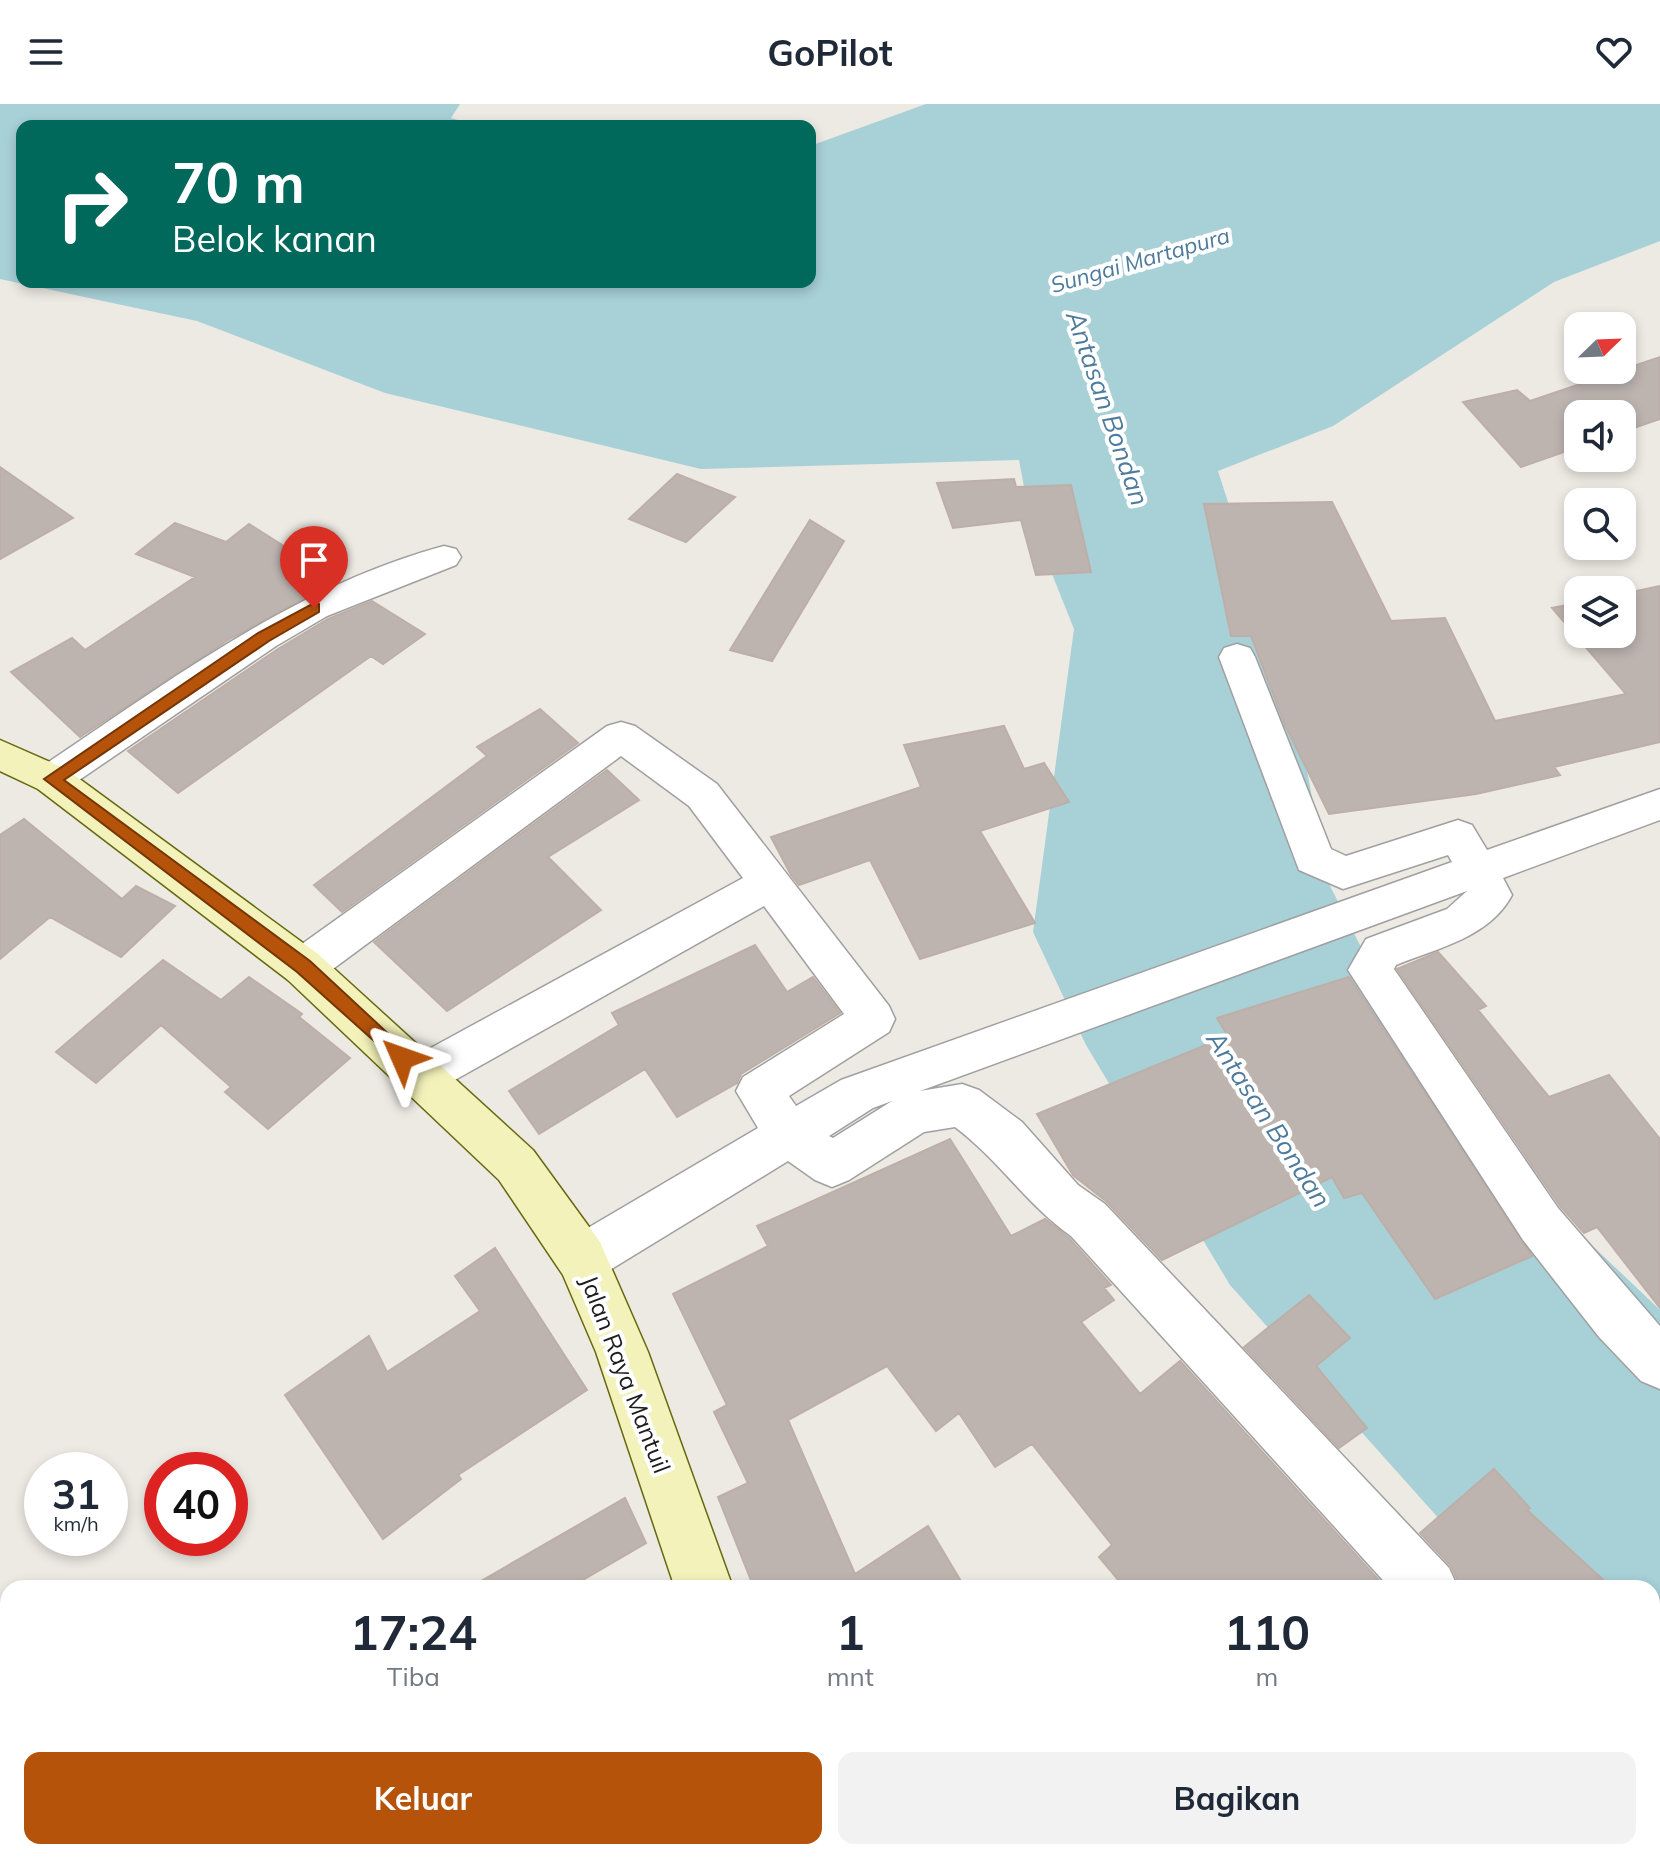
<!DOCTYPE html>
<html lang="id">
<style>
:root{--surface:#fff;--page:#f2f2f3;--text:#1f2937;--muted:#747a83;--accent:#b45309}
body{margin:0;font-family:Mulish,sans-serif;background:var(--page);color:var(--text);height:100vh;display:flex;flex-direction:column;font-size:30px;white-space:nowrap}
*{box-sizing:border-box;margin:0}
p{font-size:26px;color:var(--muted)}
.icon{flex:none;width:44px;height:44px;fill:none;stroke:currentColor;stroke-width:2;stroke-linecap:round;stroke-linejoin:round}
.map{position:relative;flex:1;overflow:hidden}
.side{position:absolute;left:0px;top:1476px;width:1660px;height:280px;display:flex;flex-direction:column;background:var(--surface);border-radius:24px 24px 0 0;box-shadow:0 4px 12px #0003}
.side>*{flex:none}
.banner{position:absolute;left:16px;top:16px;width:800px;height:168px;border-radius:16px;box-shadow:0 4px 12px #0003;background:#00695c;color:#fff;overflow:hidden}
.needle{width:52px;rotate:67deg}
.fabs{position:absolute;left:1564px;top:208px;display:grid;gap:16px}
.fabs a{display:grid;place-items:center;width:72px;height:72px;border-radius:16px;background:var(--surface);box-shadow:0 4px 12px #0003;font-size:40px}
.speed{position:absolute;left:24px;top:1348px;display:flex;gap:16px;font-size:40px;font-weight:700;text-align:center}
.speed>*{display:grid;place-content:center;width:104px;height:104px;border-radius:50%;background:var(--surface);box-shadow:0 4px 12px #0003;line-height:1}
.speed small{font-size:20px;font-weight:400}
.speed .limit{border:12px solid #d22;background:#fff;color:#111}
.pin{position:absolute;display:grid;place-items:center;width:68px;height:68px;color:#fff;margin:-82px -34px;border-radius:50% 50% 50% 0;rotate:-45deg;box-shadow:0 0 8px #0007}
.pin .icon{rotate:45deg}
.me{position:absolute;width:88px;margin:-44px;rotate:313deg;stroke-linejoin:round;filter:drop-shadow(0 0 6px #0008)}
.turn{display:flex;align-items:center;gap:28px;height:168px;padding:0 24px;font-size:36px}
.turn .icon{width:104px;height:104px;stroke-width:2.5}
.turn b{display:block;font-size:56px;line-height:68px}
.eta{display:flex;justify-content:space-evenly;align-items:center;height:136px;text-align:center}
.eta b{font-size:48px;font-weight:700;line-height:56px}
.action{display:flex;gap:16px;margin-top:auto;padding:16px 24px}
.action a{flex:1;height:92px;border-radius:16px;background:var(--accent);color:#fff;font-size:32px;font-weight:700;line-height:92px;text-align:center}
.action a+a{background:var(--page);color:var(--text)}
header{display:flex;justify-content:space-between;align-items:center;height:104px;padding:0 24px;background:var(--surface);font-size:36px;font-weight:700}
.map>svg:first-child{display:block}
.water{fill:#a7d0d7}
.building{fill:#bdb4b0;stroke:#bdafa7;stroke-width:2}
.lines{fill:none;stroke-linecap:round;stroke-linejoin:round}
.street-casing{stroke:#a0a0a0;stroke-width:3}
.secondary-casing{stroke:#66690e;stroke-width:3}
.street{fill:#fff;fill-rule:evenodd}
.secondary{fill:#f3f2ba;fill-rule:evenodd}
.route{fill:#b45309;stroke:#753606;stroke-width:2}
.labels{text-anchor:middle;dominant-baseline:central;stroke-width:8;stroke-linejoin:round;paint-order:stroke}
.far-water-label{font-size:22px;font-style:italic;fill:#4e7b9c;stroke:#fff}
.street-label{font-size:24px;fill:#1c1c1c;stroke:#fff}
.water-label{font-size:26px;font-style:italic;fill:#4e7b9c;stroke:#fff}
</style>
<header><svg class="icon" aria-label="menu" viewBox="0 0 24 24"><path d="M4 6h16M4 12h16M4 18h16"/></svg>GoPilot<svg class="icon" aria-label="heart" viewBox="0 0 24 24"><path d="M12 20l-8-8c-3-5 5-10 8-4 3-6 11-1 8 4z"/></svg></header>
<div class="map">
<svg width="1660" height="1756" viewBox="0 0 1660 1756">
<rect width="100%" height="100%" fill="#ede9e3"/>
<path class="water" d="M0,0h460l-9,14 27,8h-456v156h788v-136l116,-42h734v137l-106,41 -221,144 -115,45 81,253 27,154 43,85 210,270 81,77v456l-8,-9v-169h-151l-271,-303 -144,-240 -53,-113 41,-303 -44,-110 -11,-59 -318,9 -316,-76 -188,-72 -197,-42z"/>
<path class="building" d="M1660,253v62l-38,13v-18h-44v33l-57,20 -58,-65 54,-12 13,11z
M0,363l73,51 -73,41z
M677,370l58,23 -49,45 -57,-23z
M1014,375l2,8 55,-2 20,87 -55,3 -15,-55 -68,8 -16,-45z
M1332,398l59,119 54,-3 50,103 131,-27 -74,-86 26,-5v31h44v-40l38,-8v156l-106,25 6,8 -84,19 -147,20 -44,-89 -34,-89h-20l-27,-132z
M810,416l34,21 -72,120 -42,-11z
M175,419l51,19 23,-18 90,57 -108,57 -151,99 -69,-65 61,-34 13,12 110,-73 -59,-23z
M372,497l53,33 -42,30 -12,-8 -193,137 -50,-42 150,-102 50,-30z
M540,605l38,34 -236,169 -28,-27 173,-129 -10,-9z
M1004,622l20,43 20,-6 25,39 -89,29 55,92 -115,36 -50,-99 -71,25 -8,-10 -20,-38 150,-50 -17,-42z
M607,666l32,30 -91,57 53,53 -154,101 -73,-69z
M24,715l98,80 14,-13 39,20 -54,51 -71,-40 -50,42v-124z
M755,841l32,47 26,-15 27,36 -99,61 -4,9 -60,34 -32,-48 -106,65 -30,-43 110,-66 -7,-12z
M1438,848l48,54 -8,4 71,87 60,-22 51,64v169l-63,-81 -13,6 -24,-27 -163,-237z
M163,856l58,40 28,-23 53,37 -3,3 51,41 -82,71 -43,-37 6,-5 -70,-62 -65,58 -40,-31z
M1349,873l183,279 -97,43 -73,-106 -18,5 -12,-21 -170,83 -55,-58 -34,-27 -36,-61 191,-78 -11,-18z
M950,1035l61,97 34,-17 24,19 42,47 -7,3 10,12 -33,22 59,72 40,-33 206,227h-261l-26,-31 13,-12 -80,-101 -37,23 -36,-54 -23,18 -49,-65 -99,54 67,154 73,-48 37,62h-211l-36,-91 30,-14 -34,-71 13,-7 -54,-111 95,-48 -11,-20z
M495,1144l92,142 -129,85 3,4 -78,60 -98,-144 84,-59 18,36 93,-61 -25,-35z
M1309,1191l41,43 -34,28 51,62 -28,20 -95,-101z
M1494,1365l36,39 -3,2 85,78h-151l-10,-22 -31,-33z
M625,1394l21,45 -77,45h-100z"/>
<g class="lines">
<defs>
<path id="street" d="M444,442l12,3 5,8 -5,8 -129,51 -51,30 -210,143 -14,5 -14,-5 -6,-10 6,-10c129,-86 254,-182 406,-223z
M1237,540l13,4 5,9 76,192 15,7 112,-36 14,5 15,25 173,-61v31l-157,58 9,17c-22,42 -74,53 -116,70l-2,4 164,239 102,118v63l-19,-8 -42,-44 -76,-97 -175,-270 18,-31 81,-30 20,-18 -547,200 42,-7 17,6 43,32 56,63 27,19 344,364 9,20h-68l-319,-352c-45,-32 -71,-75 -116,-109l-31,5 -75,48 -17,7 -17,-7 -27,-19 -188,115 -18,7 -18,-7 -7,-17 7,-17 194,-114 -22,-37 7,-14 101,-63 -80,-108 -327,184 -16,6 -16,-6 -7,-14 7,-14 338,-184 -54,-72 -68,-50 -303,224 -15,5 -15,-5 -7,-13 7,-13 319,-228 14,-4 14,4 82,58 172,222 6,13 -6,13 -100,64 7,10 45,-26 611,-218 -4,-7 -105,34 -44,-19 -80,-213 5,-9zM892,997l-59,37 -4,-2 44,-28z
M1652,1687l8,3v66l-22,-8h14z"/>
<path id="secondary" d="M0,636l66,29 252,185 215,196 67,92 48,110 85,236h-58l-79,-236 -33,-77 -64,-95 -211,-200 -250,-191 -38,-18z
M764,1748h64l3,8h-64z"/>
</defs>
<use href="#street" class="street-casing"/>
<use href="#secondary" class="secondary-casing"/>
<use href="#street" class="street"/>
<use href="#secondary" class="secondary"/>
</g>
<path class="route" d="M314,499l5,1v8l-50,29 -205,139 246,181 98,91 3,6 -9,8 -105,-94 -253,-193 214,-146z"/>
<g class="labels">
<g class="far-water-label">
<text transform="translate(1140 156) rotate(-16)">Sungai Martapura</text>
</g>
<g class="street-label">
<text transform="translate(626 1270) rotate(69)">Jalan Raya Mantuil</text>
</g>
<g class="water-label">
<text transform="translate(1108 304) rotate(71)">Antasan Bondan</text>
<text transform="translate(1269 1015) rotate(57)">Antasan Bondan</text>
</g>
</g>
</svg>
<div class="fabs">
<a><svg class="needle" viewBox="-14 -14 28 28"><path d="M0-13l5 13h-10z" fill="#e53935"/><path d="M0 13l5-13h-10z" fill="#747a83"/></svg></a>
<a><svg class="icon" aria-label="sound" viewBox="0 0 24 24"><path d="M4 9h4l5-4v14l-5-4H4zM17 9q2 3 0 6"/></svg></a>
<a><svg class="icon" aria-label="search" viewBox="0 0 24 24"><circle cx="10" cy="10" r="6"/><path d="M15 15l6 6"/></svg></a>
<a><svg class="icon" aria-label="layers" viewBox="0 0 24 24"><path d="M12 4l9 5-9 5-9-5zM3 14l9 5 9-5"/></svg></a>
</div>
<div class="speed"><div>31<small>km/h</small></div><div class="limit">40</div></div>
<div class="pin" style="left:314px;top:504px;background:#d93025"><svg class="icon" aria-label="arrive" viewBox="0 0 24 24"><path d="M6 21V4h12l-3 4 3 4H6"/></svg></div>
<svg class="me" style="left:402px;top:954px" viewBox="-20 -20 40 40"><path d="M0-17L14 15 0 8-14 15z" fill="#b45309" stroke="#fff" stroke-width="4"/></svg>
<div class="banner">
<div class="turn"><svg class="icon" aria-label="right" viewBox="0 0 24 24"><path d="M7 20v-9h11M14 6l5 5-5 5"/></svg><div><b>70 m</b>Belok kanan</div></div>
</div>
<section class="side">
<div class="eta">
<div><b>17:24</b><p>Tiba</p></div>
<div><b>1</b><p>mnt</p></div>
<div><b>110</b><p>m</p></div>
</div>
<div class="action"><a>Keluar</a><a>Bagikan</a></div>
</section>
</div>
